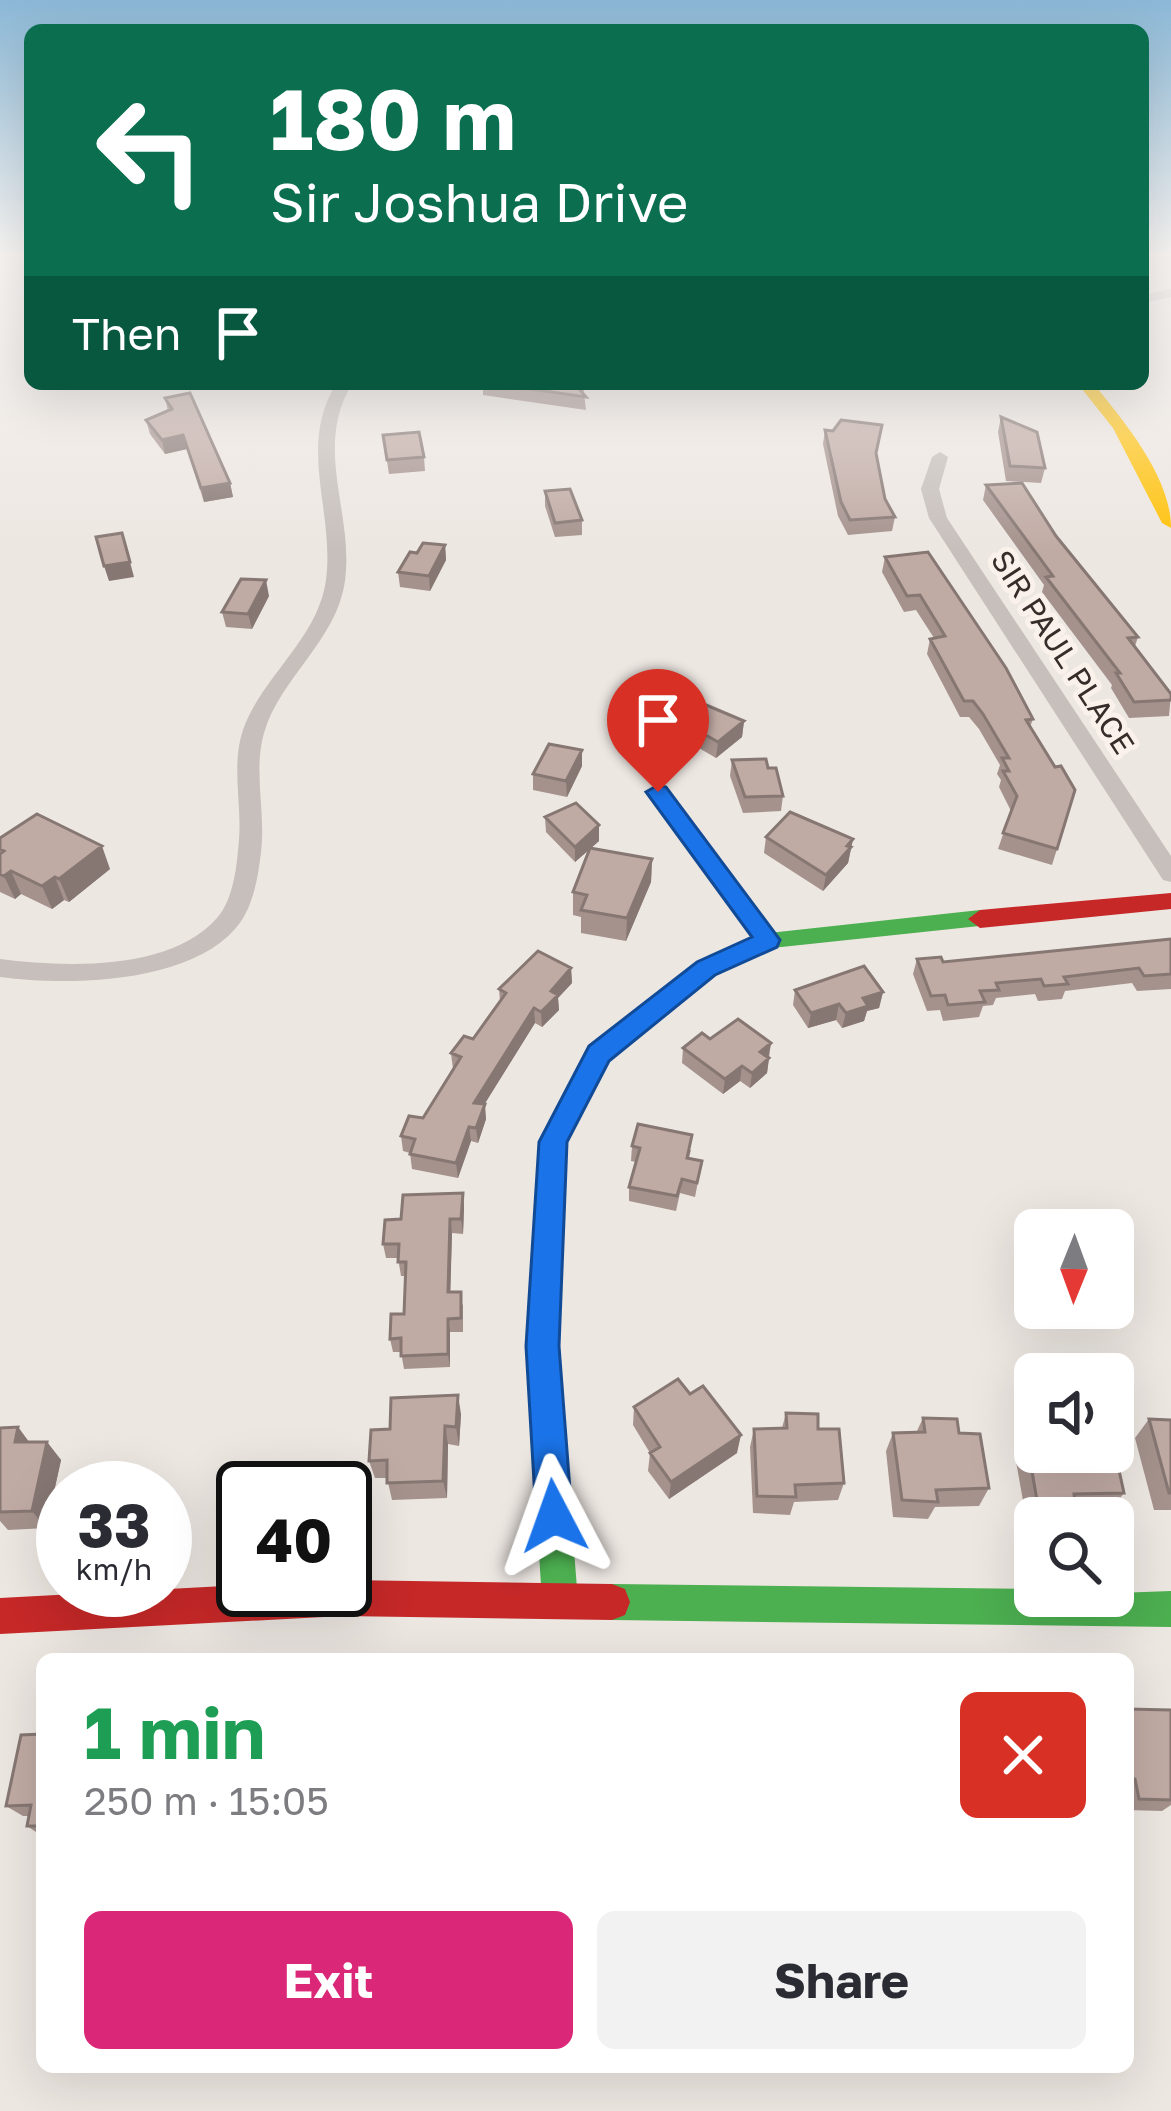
<!DOCTYPE html>
<meta charset="utf-8">
<style>
:root{--surface:#fff;--page:#f2f2f3;--text:#2b2b33;--muted:#7c7c81;--accent:#db2777}
body{margin:0;font-family:"Golos Text",sans-serif;background:var(--page);color:var(--text);height:100vh;display:flex;flex-direction:column;font-size:45px;white-space:nowrap}
*{box-sizing:border-box;margin:0}
p{font-size:39px;color:var(--muted)}
.icon{flex:none;width:66px;height:66px;fill:none;stroke:currentColor;stroke-width:2;stroke-linecap:round;stroke-linejoin:round}
.map{position:relative;flex:1;overflow:hidden}
.drawer{position:absolute;left:36px;top:1653px;width:1098px;height:420px;display:flex;flex-direction:column;background:var(--surface);border-radius:18px;box-shadow:0 12px 48px #0002}
.drawer>*{flex:none}
.top-card{position:absolute;left:24px;top:24px;width:1125px;height:366px;border-radius:18px;box-shadow:0 12px 48px #0002;background:#0b6e4f;color:#fff;overflow:hidden}
.needle{width:78px;rotate:181deg}
.fabs{position:absolute;left:1014px;top:1209px;display:grid;gap:24px}
.fabs a{display:grid;place-items:center;width:120px;height:120px;border-radius:18px;background:var(--surface);box-shadow:0 12px 48px #0002;font-size:60px}
.speed{position:absolute;left:36px;top:1461px;display:flex;gap:24px;font-size:60px;font-weight:700;text-align:center}
.speed>*{display:grid;place-content:center;width:156px;height:156px;border-radius:50%;background:var(--surface);box-shadow:0 12px 48px #0002;line-height:1}
.speed small{font-size:30px;font-weight:400}
.speed .limit{border:6px solid #111;border-radius:18px;background:#fff;color:#111}
.pin{position:absolute;display:grid;place-items:center;width:102px;height:102px;color:#fff;margin:-123px -51px;border-radius:50% 50% 50% 0;rotate:-45deg;box-shadow:0 0 12px #0007}
.pin .icon{rotate:45deg}
.me{position:absolute;width:132px;margin:-66px;rotate:356deg;stroke-linejoin:round;filter:drop-shadow(0 0 9px #0008)}
.turn{display:flex;align-items:center;gap:42px;height:252px;padding:0 48px;font-size:54px}
.turn .icon{width:156px;height:156px;stroke-width:2.5}
.turn b{display:block;font-size:84px;line-height:102px}
.then{display:flex;align-items:center;height:114px;padding:0 48px;background:#0003;gap:24px;font-size:45px}
.round{display:grid;place-items:center;flex:none;width:126px;height:126px;border-radius:18px;background:var(--page)}
.summary{display:flex;align-items:center;justify-content:space-between;height:204px;padding:0 48px}
h1{font-size:72px;font-weight:700;line-height:90px;color:#1e9e55}
.primary-button{display:flex;gap:24px;margin-top:auto;padding:24px 48px}
.primary-button a{flex:1;height:138px;border-radius:18px;background:var(--accent);color:#fff;font-size:48px;font-weight:700;line-height:138px;text-align:center}
.primary-button a+a{background:var(--page);color:var(--text)}
.map>svg:first-child{display:block}
.lines{fill:none;stroke-linecap:round;stroke-linejoin:round}
.street{fill:#c6bfbb;fill-rule:evenodd}
.fast{fill:#4caf50;fill-rule:evenodd}
.slow{fill:#ffc107;fill-rule:evenodd}
.jam{fill:#c62828;fill-rule:evenodd}
.wall{fill:#a5928d}
.shaded-wall{fill:#867773}
.building{fill:#c0aaa4;stroke:#867773;stroke-width:3}
.route{fill:#1a73e8;stroke:#114b97;stroke-width:3}
.labels{text-anchor:middle;dominant-baseline:central;stroke-width:10;stroke-linejoin:round;paint-order:stroke}
.far-street-label{font-size:30px;fill:#372c29;stroke:#f9f1ea}
</style>
<div class="map">
<svg width="1171" height="2111" viewBox="0 0 1171 2111">
<rect width="100%" height="100%" fill="#ede7e2"/>
<g class="lines">
<path class="street" d="M1171,289v8l-28,6v-8z
M336,384h16c-39,64 2,129 -7,197 -8,59 -65,97 -81,152 -11,38 2,80 -3,119 -3,26 -8,57 -26,77 -48,55 -168,57 -235,48v-18c65,8 169,13 217,-41 17,-19 20,-54 22,-79 3,-35 -8,-74 4,-109 19,-54 75,-91 83,-150 9,-68 -29,-133 10,-196z
M940,452l8,5 -9,32 8,29 224,338v26l-8,-2 -234,-362 -8,-29 11,-32z
M658,785l8,2 111,147 4,6 -4,6h-18l-112,-154z"/>
<path class="fast" d="M980,910l9,3 3,6 -3,6 -217,23 -57,28 -107,85 -41,81 -9,205 20,254 -5,13 -13,5 -13,-5 -5,-13 -16,-254 13,-205 49,-95 109,-85 62,-28z
M612,1584l423,5v7l136,-5v36l-559,-7 -13,-5 -5,-13 5,-13z"/>
<path class="slow" d="M1078,384h16c31,39 77,93 77,144l-9,-5 -49,-95z"/>
<path class="jam" d="M1171,893v16l-191,19 -12,-9 12,-9z
M345,1580l267,4 13,5 5,13 -5,13 -13,5 -270,-4 -342,18v-36l243,-13v5h102z"/>
</g>
<path class="wall" d="M483,384h100l3,26 -103,-15z
M165,398l65,85 3,14 -29,5 -17,-53 -22,5 -15,-20 -4,-14 22,-9z
M1001,417l44,51 -4,15 -35,-2 -8,-49z
M825,430l52,24 8,45 10,18 -3,14 -44,4 -10,-19 -15,-72z
M383,435l41,22 1,14 -36,3z
M986,485l70,51 82,101 -3,9 36,48 -2,22 -40,2 -18,-30 1,-3 -70,-93 2,-7 -61,-85z
M545,491l37,29v15l-27,2 -10,-31z
M445,545l1,15 -16,31 -30,-4 -2,-15z
M885,557l148,162 -3,8 27,122 -5,16 -54,-16 13,-38 -12,-24 2,-7 -4,-6 3,-9 -21,-36 -10,-12h-9l-33,-63 3,-15 4,-1 -18,-28 -12,2 -22,-40z
M269,596l-17,33 -26,-2 -4,-15z
M676,718l68,3 -2,16 -26,21 -41,-24z
M732,760l36,8 15,28 -2,15 -38,2 -13,-37z
M582,766l-15,31 -34,-7v-16z
M545,817l54,8v16l-8,7 61,11 -1,23 -25,59 -45,-8v-16l-8,-2v-23l17,-43 -15,13 -29,-30z
M766,837l87,2 -5,24 -25,28 -59,-38z
M0,838l110,31 -41,33 -5,-2 -12,9 -31,-15 -6,5 -15,-7z
M1171,939v50l-34,2 -5,-8 -67,8 -3,8 -24,2 -3,-7 -39,4 -3,7 -10,1 -4,11 -36,4 -3,-11 -13,1 -14,-37 4,-15 26,3z
M571,968l1,15 -14,15 1,12 -17,17 -7,-4 -51,81 2,15 -8,24 -7,-2 -13,37 -46,-9 -2,-16 -7,-2 -2,-15 22,-18 30,-49 -2,-16 22,-14 27,-38 -1,-12z
M795,990l88,2 -4,16 -12,3 -3,10 -22,7 -6,-8 -28,8 -15,-23z
M710,1039l61,4 -4,30 -17,15 -10,-7 -17,13 -41,-31 1,-15z
M632,1146l59,4 -2,8 13,3 -7,36 -15,-4 -4,18 -47,-10v-14l7,-25 -5,-1z
M463,1193l1,15 -1,26 -11,-1 -2,59 13,13v27h-13v35l-46,2 -3,-17h-8l-3,-13 14,-25 1,-38h-4l-3,-18h-12l-3,-14 18,-25z
M634,1407l103,46 -68,46 -21,-28 2,-18 -17,-28z
M786,1413l32,16 26,54 -6,17 -44,2 -4,13 -37,-2 -3,-66 4,-18 28,-1z
M461,1414l-2,32 -11,-2 -1,54 -55,2 -5,-22h-12l-6,-17 21,-32z
M923,1418l36,15 30,55 -10,18 -44,1 -7,12 -35,-2 -7,-66 7,-18h23z
M1149,1419l22,1v90h-17l-19,-72z
M18,1427l11,15h18l14,18 -15,68 -38,2 -8,-9v-93z
M1026,1437l98,56 -13,17 -38,1 -5,7h-33v5h-8l-12,-67z
M1128,1709l43,1v95l-9,6 -34,-1z
M42,1734v102l-15,-10 2,-10h-6l-17,-10z"/>
<path class="shaded-wall" d="M183,435l4,14 -22,5 -3,-14z
M230,483l3,14 -29,5 -3,-14z
M445,545l1,15 -16,31 -1,-15z
M130,562l4,15 -25,4 -5,-15z
M266,580l3,16 -17,33 -4,-15z
M744,721l-2,16 -26,21 2,-16z
M582,750v16l-15,31 -1,-16z
M599,825v16l-24,21v-15z
M853,839l-5,24 -25,28 3,-16z
M102,846l8,23 -41,33 -10,-23z
M652,859l-1,23 -25,59 1,-23z
M11,871l10,23 -6,5 -11,-23z
M55,877l9,23 -12,9 -10,-23z
M571,968l1,15 -14,15 1,12 -17,17 -1,-15 10,-21z
M883,992l-4,16 -12,3 -3,10 -22,7 4,-15 17,-15z
M839,1004l-3,16 -28,8 3,-15z
M534,1008l1,15 -59,95 -2,-15z
M771,1043l-3,15 -8,-6z
M769,1058l-2,15 -17,15 2,-15z
M742,1066l-2,15 -17,13 2,-15z
M485,1104l1,15 -8,24 -2,-15z
M469,1127l2,14 -13,37 -2,-15z
M463,1193l1,15 -1,26 -2,-15z
M450,1219l2,14 -2,73 -2,-14z
M448,1319l2,13v35l-2,-13z
M458,1395l3,19 -2,32 -3,-19z
M445,1426l3,18 -1,54 -4,-17z
M18,1427l14,19 -17,-4z
M741,1435l-4,18 -68,46 2,-17z
M47,1442l14,18 -15,68 -14,-17z"/>
<path class="building" d="M496,384h81h-2l11,13z
M190,393l40,90 -29,5 -18,-53 -21,5 -16,-20 26,-11 -7,-11z
M1001,417l36,15 8,36 -35,-2z
M841,420l41,5 -6,28 9,46 10,18 -45,3 -9,-18 -16,-72 8,1z
M419,432l5,25 -37,3 -4,-25z
M1022,483l34,53 82,101 -10,1 43,56v6l-37,2 -18,-29h4l-74,-96 7,-1 -67,-91z
M570,489l12,31 -27,3 -10,-32z
M122,533l8,29 -26,4 -8,-29z
M423,543l22,2 -16,31 -31,-4 12,-20 7,1z
M928,552l78,116 27,51 -7,1 29,47 6,-1 14,24 -18,59 -54,-16 14,-37 -14,-25h6l-7,-13h7l-26,-44 -10,-13h-9l-34,-62 15,-3 -25,-41 -13,1 -22,-39z
M241,579l25,1 -18,34 -26,-2z
M699,702l45,19 -26,21 -42,-24z
M549,744l33,6 -16,31 -33,-7z
M766,759l2,9h8l7,28 -38,1 -13,-37z
M576,803l23,22 -24,22 -30,-30z
M790,812l63,27 -6,7 4,1 -25,28 -60,-38z
M37,814l65,32 -43,33 -4,-2 -13,9 -31,-15 -7,5 -4,-2v-20l4,-3 -4,-2v-11z
M590,848l62,11 -25,59 -46,-8 6,-15 -14,-3z
M1171,939v35l-27,2 -5,-8 -75,9 4,7 -24,2 -3,-7 -45,4 3,7 -19,1 5,11 -37,3 -3,-10 -14,1 -14,-37 24,-2 2,5z
M538,951l33,17 -20,23 7,4 -17,17 -7,-4 -60,95 11,1 -9,24 -7,-1 -13,36 -46,-9 5,-15 -14,-3 8,-20 14,2 38,-61 -10,-4 13,-17 9,3 33,-46 -7,-4z
M864,966l19,26 -20,6 5,8 -22,7 -7,-9 -28,9 -16,-23z
M738,1019l33,24 -11,9 9,6 -17,15 -10,-7 -17,13 -42,-31 19,-15 8,6z
M638,1124l54,11 -5,23 15,3 -5,22 -15,-4 -5,17 -48,-9 11,-39 -8,-2z
M463,1193l-2,26h-11l-2,73h13v26l-13,1v35l-47,2v-18l-11,1 1,-25h13l2,-52h-8l1,-18h-16l2,-24 16,-1 2,-24z
M678,1379l12,15 13,-8 38,49 -70,47 -21,-29 10,-6 -26,-40z
M458,1395l-2,32 -11,-1 -2,55 -56,2v-23l-18,1 2,-31 19,-1 1,-31z
M786,1413l32,1v15h21l5,54 -49,2 1,12 -39,-1 -3,-67 33,-1z
M923,1418l34,1 2,14 21,1 9,54 -53,2 2,12 -36,-2 -9,-67 32,-1z
M1149,1419l22,1v73h-2z
M18,1427l-3,15h32l-15,69 -32,1v-84z
M1026,1437h9v15h78v-9l11,50 -50,1 2,13 -38,-1z
M1128,1709l43,1v90l-32,-1 -4,-20 -7,-1z
M42,1734v92h-15l4,-21 -25,1 15,-71z"/>
<linearGradient id="sky" x2="0" y2="1"><stop stop-color="#8bb8d6"/><stop offset="0.46" stop-color="#f7f4f2"/><stop offset="1" stop-color="#f7f4f2" stop-opacity="0"/></linearGradient>
<rect width="1171" height="551" fill="url(#sky)"/>
<path class="route" d="M658,785l8,2 114,153 -3,7 -62,28 -106,86 -42,81 -8,204 13,170 -5,13 -13,5 -12,-5 -6,-13 -10,-170 13,-204 50,-96 108,-84 55,-25 -106,-145z"/>
<g class="labels">
<g class="far-street-label">
<text transform="translate(1063 652) rotate(57)">SIR PAUL PLACE</text>
</g>
</g>
</svg>
<div class="fabs">
<a><svg class="needle" viewBox="-14 -14 28 28"><path d="M0-13l5 13h-10z" fill="#e53935"/><path d="M0 13l5-13h-10z" fill="#7c7c81"/></svg></a>
<a><svg class="icon" aria-label="sound" viewBox="0 0 24 24"><path d="M4 9h4l5-4v14l-5-4H4zM17 9q2 3 0 6"/></svg></a>
<a><svg class="icon" aria-label="search" viewBox="0 0 24 24"><circle cx="10" cy="10" r="6"/><path d="M15 15l6 6"/></svg></a>
</div>
<div class="speed"><div>33<small>km/h</small></div><div class="limit">40</div></div>
<div class="pin" style="left:658px;top:792px;background:#d93025"><svg class="icon" aria-label="arrive" viewBox="0 0 24 24"><path d="M6 21V4h12l-3 4 3 4H6"/></svg></div>
<svg class="me" style="left:554px;top:1516px" viewBox="-20 -20 40 40"><path d="M0-17L14 15 0 8-14 15z" fill="#1a73e8" stroke="#fff" stroke-width="4"/></svg>
<div class="top-card">
<div class="turn"><svg class="icon" aria-label="left" viewBox="0 0 24 24"><path d="M17 20v-9H6M10 6l-5 5 5 5"/></svg><div><b>180 m</b>Sir Joshua Drive</div></div>
<div class="then">Then<svg class="icon" aria-label="arrive" viewBox="0 0 24 24"><path d="M6 21V4h12l-3 4 3 4H6"/></svg></div>
</div>
<section class="drawer">
<div class="summary"><div><h1>1 min</h1><p>250 m · 15:05</p></div><a class="round" style="background:#d93025;color:#fff"><svg class="icon" aria-label="close" viewBox="0 0 24 24"><path d="M6 6l12 12M18 6L6 18"/></svg></a></div>
<div class="primary-button"><a>Exit</a><a>Share</a></div>
</section>
</div>
